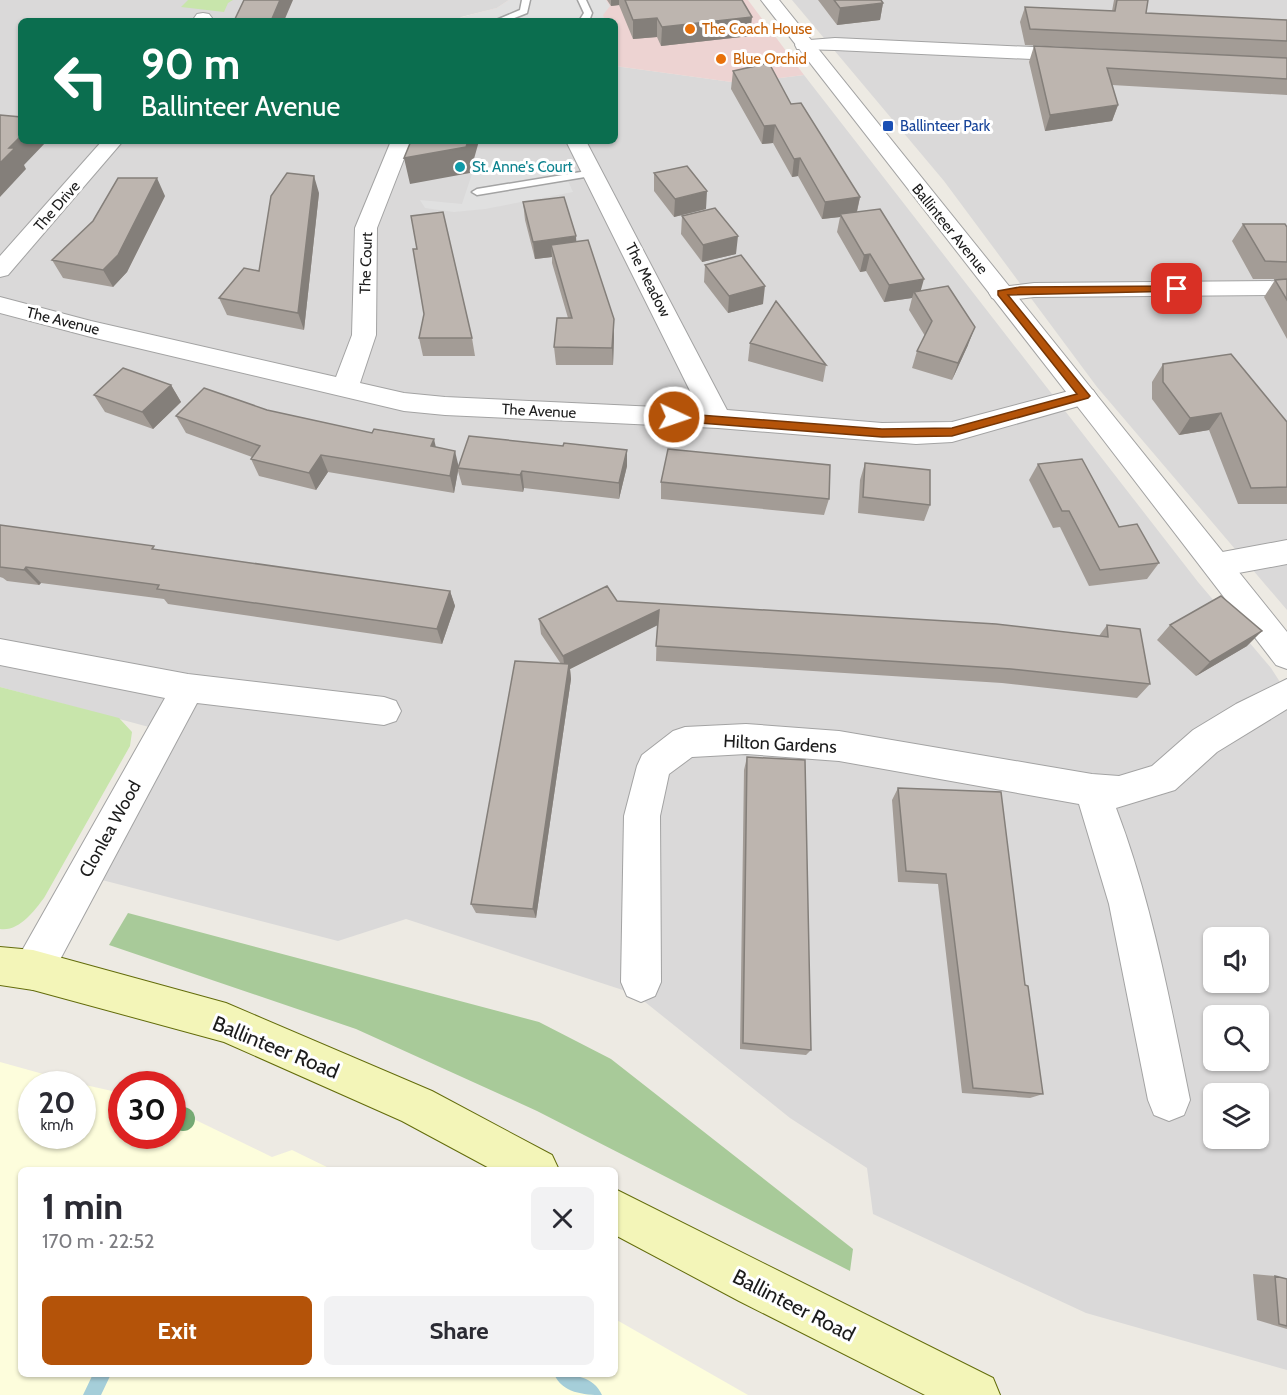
<!DOCTYPE html>
<meta charset="utf-8">
<style>
:root{--surface:#fff;--page:#f2f2f3;--text:#2b2b33;--muted:#7c7c81;--accent:#b45309}
body{margin:0;font-family:Cabin,sans-serif;background:var(--page);color:var(--text);height:100vh;display:flex;flex-direction:column;font-size:22px;white-space:nowrap}
*{box-sizing:border-box;margin:0}
p{font-size:20px;color:var(--muted)}
.icon{flex:none;width:33px;height:33px;fill:none;stroke:currentColor;stroke-width:2;stroke-linecap:round;stroke-linejoin:round}
.map{position:relative;flex:1;overflow:hidden}
.sheet{position:absolute;left:18px;top:1167px;width:600px;height:210px;display:flex;flex-direction:column;background:var(--surface);border-radius:9px;box-shadow:0 2px 4px #0004}
.sheet>*{flex:none}
.top-card{position:absolute;left:18px;top:18px;width:600px;height:126px;border-radius:9px;box-shadow:0 2px 4px #0004;background:#0b6e4f;color:#fff;overflow:hidden}
.controls{position:absolute;left:1203px;top:927px;display:grid;gap:12px}
.controls a{display:grid;place-items:center;width:66px;height:66px;border-radius:9px;background:var(--surface);box-shadow:0 2px 4px #0004;font-size:30px}
.speed{position:absolute;left:18px;top:1071px;display:flex;gap:12px;font-size:30px;font-weight:700;text-align:center}
.speed>*{display:grid;place-content:center;width:78px;height:78px;border-radius:50%;background:var(--surface);box-shadow:0 2px 4px #0004;line-height:1}
.speed small{font-size:15px;font-weight:400}
.speed .limit{border:9px solid #d22;background:#fff;color:#111}
.pin{position:absolute;display:grid;place-items:center;width:51px;height:51px;color:#fff;margin:-26px;border-radius:12px;box-shadow:0 3px 9px #0006}
.me{position:absolute;width:66px;margin:-33px;rotate:93deg;stroke-linejoin:round;filter:drop-shadow(0 0 4px #0008)}
.turn{display:flex;align-items:center;gap:21px;height:126px;padding:0 24px;font-size:27px}
.turn .icon{width:78px;height:78px;stroke-width:2.5}
.turn b{display:block;font-size:42px;line-height:51px}
.round{display:grid;place-items:center;flex:none;width:63px;height:63px;border-radius:9px;background:var(--page)}
.head{display:flex;align-items:center;justify-content:space-between;height:102px;padding:0 24px}
h1{font-size:36px;font-weight:700;line-height:45px}
.button{display:flex;gap:12px;margin-top:auto;padding:12px 24px}
.button a{flex:1;height:69px;border-radius:9px;background:var(--accent);color:#fff;font-size:24px;font-weight:700;line-height:69px;text-align:center}
.button a+a{background:var(--page);color:var(--text)}
.map>svg:first-child{display:block}
.residential{fill:#dad9d9;fill-rule:evenodd}
.commercial{fill:#edd3d2}
.education{fill:#fdfddc;fill-rule:evenodd}
.grass{fill:#c8e5ab}
.forest{fill:#a8ca99}
.parking{fill:#e0e0e0}
.lines{fill:none;stroke-linecap:round;stroke-linejoin:round}
.stream{fill:#a5ced9;fill-rule:evenodd}
.service-casing{stroke:#a3a3a3;stroke-width:3}
.minor-casing{stroke:#a3a3a3;stroke-width:2}
.tertiary-casing{stroke:#a3a3a3;stroke-width:2}
.secondary-casing{stroke:#636c0b;stroke-width:2}
.service{fill:#fff;fill-rule:evenodd}
.minor{fill:#fff;fill-rule:evenodd}
.tertiary{fill:#fff;fill-rule:evenodd}
.secondary{fill:#f3f5b8;fill-rule:evenodd}
.tree{fill:#74a973}
.wall{fill:#a39c96}
.shaded-wall{fill:#847f7a}
.building{fill:#bdb5af;stroke:#847f7a;stroke-width:1.5}
.route{fill:#b45309;stroke:#753606;stroke-width:1.5}
.food-dot{fill:#e8710a;stroke:#fff;stroke-width:2}
.transit-dot{fill:#1a4fb4;stroke:#fff;stroke-width:2}
.culture-dot{fill:#0f9aa8;stroke:#fff;stroke-width:2}
.labels{text-anchor:middle;dominant-baseline:central;stroke-width:6;stroke-linejoin:round;paint-order:stroke}
.far-food-label{font-size:15px;fill:#c56008;stroke:#fff;text-anchor:start}
.far-transit-label{font-size:15px;fill:#164399;stroke:#fff;text-anchor:start}
.far-culture-label{font-size:15px;fill:#0d838f;stroke:#fff;text-anchor:start}
.far-street-label{font-size:15px;fill:#1c1c1c;stroke:#fff}
.street-label{font-size:18px;fill:#1c1c1c;stroke:#fff}
.near-street-label{font-size:21px;fill:#1c1c1c;stroke:#fff}
</style>
<div class="map">
<svg width="1287" height="1395" viewBox="0 0 1287 1395">
<rect width="100%" height="100%" fill="#edeae3"/>
<path class="residential" d="M0,0h509l-12,8 -36,9 -3,4h-437v120h594v-75l124,17 65,-8 394,507 73,86 16,25v677l-201,-57 -213,-99 -6,-46 -77,-50 -155,-124 -229,-75 -68,22 -267,-69 78,-145 -149,-40zM1214,938h44v44h-44zM1214,1016h44v44h-44zM1214,1094h44v44h-44z
M792,0h495v610l-190,-223 -153,-206z"/>
<path class="commercial" d="M509,0h239l56,75 -65,8 -124,-17v-45h-157l2,-3 37,-10z"/>
<path class="education" d="M0,1062l72,20 49,11 1,43h50l1,-27 99,48 20,-7 41,20h-312v204h594v-55l133,76h-748zM32,1084h50v52h-50z"/>
<path class="grass" d="M188,0h45l-5,3 -4,9 -43,-5z
M0,687l119,31 13,14 -2,14 -86,152c-10,13 -25,34 -44,31z"/>
<path class="forest" d="M128,913l411,109 72,37 242,190 -3,22 -313,-160 -181,-82 -247,-84z"/>
<path class="parking" d="M509,0h97l4,6 -7,9 2,6h-147l2,-3 37,-10z
M539,162l4,12 20,-4 10,22 -88,17 -31,3 -29,-4 -5,-8 42,4 10,-30z"/>
<g class="lines">
<path class="stream" d="M93,1374h18l-10,21h-18z
M554,1374c18,0 40,2 48,21 -18,0 -40,-2 -48,-21z"/>
<defs>
<path id="service" d="M522,0h8l-3,13 -20,8h-13l26,-11z
M578,0h8l6,13 -3,8h-10l5,-8z
M593,170l5,3 -1,2 -120,20 -5,-3 5,-3z"/>
<path id="minor" d="M203,13l6,1 3,4 -2,3h-18l5,-7z
M835,38l240,11 7,2 2,4 -2,4 -7,2 -240,-11 -38,-1 -2,-4 2,-4z
M102,141h21l-115,134 -8,2v-21z
M391,141h20l-34,87 -1,107 -16,48 44,10 41,4 254,12 -133,-268h20l141,269 155,13 70,-1 132,-35 9,3 4,6 -4,6 -141,40 -36,2 -198,-16 -273,-13 -41,-4 -313,-74 -91,-24v-16l91,24 245,56 16,-42 3,-107z
M1287,281v14l-253,2 -33,4 -9,-3 -3,-5 3,-5 42,-5z
M1287,540v24l-70,13 -11,-4 -4,-8 4,-8 11,-4z
M0,639l188,35 196,23 12,4 5,10 -5,10 -12,4 -187,-22 -150,281 -14,6 -14,-6 -6,-14 6,-14 146,-258 -165,-33z
M1287,679v30l-70,43 -42,38 -59,18c36,94 54,194 74,292l-6,15 -15,6 -15,-6 -6,-15 -39,-196 -30,-100 -240,-43 -93,-7 -54,3 -23,17 -9,42 1,166 -6,14 -14,6 -14,-6 -6,-14 3,-166 13,-50 5,-11 31,-24 12,-4 61,-3 93,7 253,43 27,2 33,-10 41,-36 43,-26z"/>
<path id="tertiary" d="M761,0h18l508,632v37l-11,-4 -181,-236z"/>
<path id="secondary" d="M0,947l33,3 193,53 206,88 120,64 7,15h-66l-91,-49 -178,-79 -191,-52 -33,-5z
M615,1189l378,189 7,17h-75l-186,-94 -124,-66z"/>
</defs>
<use href="#service" class="service-casing"/>
<use href="#minor" class="minor-casing"/>
<use href="#tertiary" class="tertiary-casing"/>
<use href="#secondary" class="secondary-casing"/>
<use href="#service" class="service"/>
<use href="#minor" class="minor"/>
<use href="#tertiary" class="tertiary"/>
<use href="#secondary" class="secondary"/>
</g>
<circle class="tree" cx="183" cy="1119" r="12"/>
<path class="wall" d="M607,0h135l8,36 -89,10 -4,-9 -24,2 -14,-34 -8,1z
M818,0h63l2,3 -3,17 -43,5z
M1114,0h34l-2,13 141,7v38l-262,-13 -5,-23 5,-15 87,4z
M1034,46l253,12v37l-175,-10 6,20 -6,16 -67,10 -16,-69z
M733,71l58,33 69,93 -3,15 64,79 47,54 -16,35 -40,-12 5,-17 8,-15 -16,-26 3,-12 -28,4 -18,-31 -6,1 -23,-40 3,-15 -18,2 -24,-43 -6,1 -19,-34 -11,1 -31,-55z
M654,173l52,36 -32,8 -20,-26z
M319,193l-15,137 -77,-15 -8,-17 40,-27z
M165,196l-38,76 -14,15 -50,-9 -11,-18z
M523,202l53,40 38,94 -1,29h-57l-2,-18 14,-29 -16,-55v-6l-17,2 -10,-39z
M682,216l54,38 -34,8 -21,-28z
M1243,224l44,3v112l-23,-42 11,-17 11,-1h-33l-21,-38z
M705,265l58,39 -35,9 -24,-31z
M419,338h53l3,18h-52z
M750,343l76,22 -3,17 -75,-21z
M1163,364l124,58v82h-49l-29,-74 -30,5 -27,-36v-17z
M171,385l10,17 -28,27 -48,-17 -11,-17z
M267,410l169,37 22,19 105,-20 64,4v16l-8,33 -95,-11 -1,4 -61,-7 -4,-14 -4,22 -126,-21 -12,18 -57,-14 -8,-17 1,-2 -66,-24 -10,-17z
M865,463l65,42 -6,16 -66,-8 2,-33z
M1038,464l81,63 40,36 -12,16 -58,7 -29,-59 -7,1 -24,-48z
M661,482l168,17 -5,16 -163,-16z
M0,525l157,25 293,41 5,15 -13,38 -274,-40 -4,-5 -123,-16 -2,2 -32,-4 -4,-3 -3,-1z
M617,601l482,35 8,-11 43,59 -13,14 -135,-15 -346,-22 1,-36 -87,44 1,10 -35,239 -60,-5 -5,-9 90,-240 -20,-30 -2,-15z
M1170,625l77,21 -51,30 -39,-36z
M747,757l64,293 -5,5 -66,-6 4,-279z
M898,788l127,197 18,109 -13,4 -68,-5 -24,-209 -40,-2 -6,-82z
M1253,1274l22,2 12,3v50l-30,-9z"/>
<path class="shaded-wall" d="M280,0h13l-9,21h-13z
M611,0h8v5l-8,1z
M883,3l-3,17 -43,5 3,-17z
M752,17l-2,19 -89,10 1,-19z
M657,18v19l-24,2v-19z
M1118,105l-6,16 -67,10 5,-16z
M775,125l-2,18 -11,1 2,-18z
M21,136v5h26l-23,24 2,4 -26,28v-34l9,-15z
M468,141h11l-9,32 -60,11 -6,-26z
M800,158l-2,18 -6,1 2,-18z
M314,176l5,17 -15,137 -6,-17z
M157,178l8,18 -38,76 -14,15 -10,-17z
M707,191l-1,18 -32,8 1,-18z
M860,197l-4,18 -16,-1v3l-18,2 3,-17z
M576,236l1,18 -26,-9 1,12 -17,2 -2,-17z
M738,236l-2,18 -34,8 1,-17z
M870,254l-4,17 -6,1 4,-17z
M924,279l-5,18 -5,-5 -2,6 -28,4 5,-17z
M765,286l-2,18 -35,9 1,-17z
M614,319v17l-1,29 -1,-17z
M975,327l-7,18 -16,35 6,-17z
M171,385l10,17 -28,27 -11,-17z
M1221,413l-12,17 -30,5 11,-17z
M434,439l4,17 -7,-10z
M627,450v16l-8,33v-16z
M455,451l4,17h-1v3l-4,22 -4,-17z
M321,455l7,17 -12,18 -7,-17z
M522,471l2,17 -1,4 -3,-17z
M26,567l15,16 -2,2 -15,-15z
M450,591l5,15 -13,38 -5,-15z
M659,610l-1,15 -88,44 1,10 -35,239 -3,-9 32,-238 -2,-15z
M1262,631l-15,15 -51,30 14,-14z"/>
<path class="building" d="M244,0h36l-9,21h-37z
M625,0h117l10,17 -90,10 -5,-9 -24,2z
M834,0h47l2,3 -43,5z
M1117,0h31l-2,13 141,7v21l-257,-12 -5,-22 90,4z
M1034,46l253,12v21l-180,-11 11,37 -68,10z
M769,63l22,41 10,-1 59,94 -35,5 -25,-44 -6,1 -19,-34 -11,1 -31,-55z
M0,115l21,2v19l-12,12h6l-15,15z
M411,141h57l-2,6 -62,11z
M687,166l20,25 -32,8 -21,-26z
M287,173l27,3 -16,137 -79,-15 25,-30 15,3 12,-75z
M118,178h39l-39,77 -15,15 -51,-10 41,-39z
M564,197l12,39 -43,6 -10,-40z
M715,208l23,28 -35,9 -21,-29z
M880,209l44,70 -35,6 -19,-31 -6,1 -24,-41z
M443,212l29,126h-53l5,-24 -11,-65h4l-6,-33z
M1243,224h42l2,3v35l-22,-1z
M588,240l26,79 -2,29 -58,-1 3,-29h15l-21,-73z
M741,255l24,31 -36,10 -24,-31z
M1287,279v21l-12,-20z
M948,286l27,41 -17,36 -41,-12 15,-30 -18,-29z
M776,301l50,64 -76,-22z
M1231,354l56,68v65l-36,1 -30,-75 -31,5 -27,-36v-18z
M123,368l48,17 -29,27 -48,-17z
M204,388l63,22 105,23 2,-4 60,10 -3,7 24,5 -5,25 -129,-21 -12,18 -58,-14 9,-13 -84,-30z
M469,436l94,10 1,-3 63,7 -8,33 -97,-12 -2,4 -62,-7z
M668,449l162,16 -1,34 -168,-17z
M1082,459l37,68 18,-3 22,39 -59,7 -31,-59h-7l-24,-47z
M865,463l65,7v35l-67,-8z
M0,525l154,21 -2,3 298,42 -13,38 -280,-40 2,-4 -133,-18 -2,3 -24,-3z
M607,586l10,15 379,23 112,13 -1,-12 33,4 10,55 -139,-15 -355,-23 3,-36 -96,46 -24,-37z
M1221,596l41,35 -52,31 -40,-37z
M515,661l54,3 -36,245 -62,-5z
M747,757l58,3 6,290 -68,-7z
M898,788l103,4 24,193 3,1 15,108 -70,-6 -27,-214 -40,-3z
M1275,1276l12,3v47l-8,-2z"/>
<path class="route" d="M1177,286l4,1v4l-173,4 82,101 -2,2 -136,38 -70,1 -208,-16 -6,-4 6,-4 208,16 70,-1 125,-34 -79,-99v-4l22,-4z"/>
<g class="food-dot">
<circle cx="690" cy="29" r="6"/>
<circle cx="721" cy="59" r="6"/>
</g>
<rect class="transit-dot" x="882" y="120" width="12" height="12" rx="3"/>
<circle class="culture-dot" cx="460" cy="167" r="6"/>
<g class="labels">
<g class="far-food-label">
<text x="702" y="29">The Coach House</text>
<text x="733" y="59">Blue Orchid</text>
</g>
<g class="far-transit-label">
<text x="900" y="126">Ballinteer Park</text>
</g>
<g class="far-culture-label">
<text x="472" y="167">St. Anne's Court</text>
</g>
<g class="far-street-label">
<text transform="translate(57 206) rotate(-49)">The Drive</text>
<text transform="translate(950 229) rotate(51)">Ballinteer Avenue</text>
<text transform="translate(366 263) rotate(-88)">The Court</text>
<text transform="translate(648 280) rotate(63)">The Meadow</text>
<text transform="translate(63 321) rotate(14)">The Avenue</text>
<text transform="translate(539 411) rotate(3)">The Avenue</text>
</g>
<g class="street-label">
<text transform="translate(780 744) rotate(3)">Hilton Gardens</text>
<text transform="translate(110 829) rotate(-61)">Clonlea Wood</text>
</g>
<g class="near-street-label">
<text transform="translate(276 1047) rotate(22)">Ballinteer Road</text>
<text transform="translate(794 1305) rotate(27)">Ballinteer Road</text>
</g>
</g>
</svg>
<div class="controls">
<a><svg class="icon" aria-label="sound" viewBox="0 0 24 24"><path d="M4 9h4l5-4v14l-5-4H4zM17 9q2 3 0 6"/></svg></a>
<a><svg class="icon" aria-label="search" viewBox="0 0 24 24"><circle cx="10" cy="10" r="6"/><path d="M15 15l6 6"/></svg></a>
<a><svg class="icon" aria-label="layers" viewBox="0 0 24 24"><path d="M12 4l9 5-9 5-9-5zM3 14l9 5 9-5"/></svg></a>
</div>
<div class="speed"><div>20<small>km/h</small></div><div class="limit">30</div></div>
<div class="pin" style="left:1177px;top:289px;background:#d93025"><svg class="icon" aria-label="arrive" viewBox="0 0 24 24"><path d="M6 21V4h12l-3 4 3 4H6"/></svg></div>
<svg class="me" style="left:674px;top:417px" viewBox="-20 -20 40 40"><circle r="17" fill="#b45309" stroke="#fff" stroke-width="3"/><path d="M0-11L8 9 0 5-8 9z" fill="#fff"/></svg>
<div class="top-card">
<div class="turn"><svg class="icon" aria-label="left" viewBox="0 0 24 24"><path d="M17 20v-9H6M10 6l-5 5 5 5"/></svg><div><b>90 m</b>Ballinteer Avenue</div></div>
</div>
<section class="sheet">
<div class="head"><div><h1>1 min</h1><p>170 m · 22:52</p></div><a class="round"><svg class="icon" aria-label="close" viewBox="0 0 24 24"><path d="M6 6l12 12M18 6L6 18"/></svg></a></div>
<div class="button"><a>Exit</a><a>Share</a></div>
</section>
</div>
